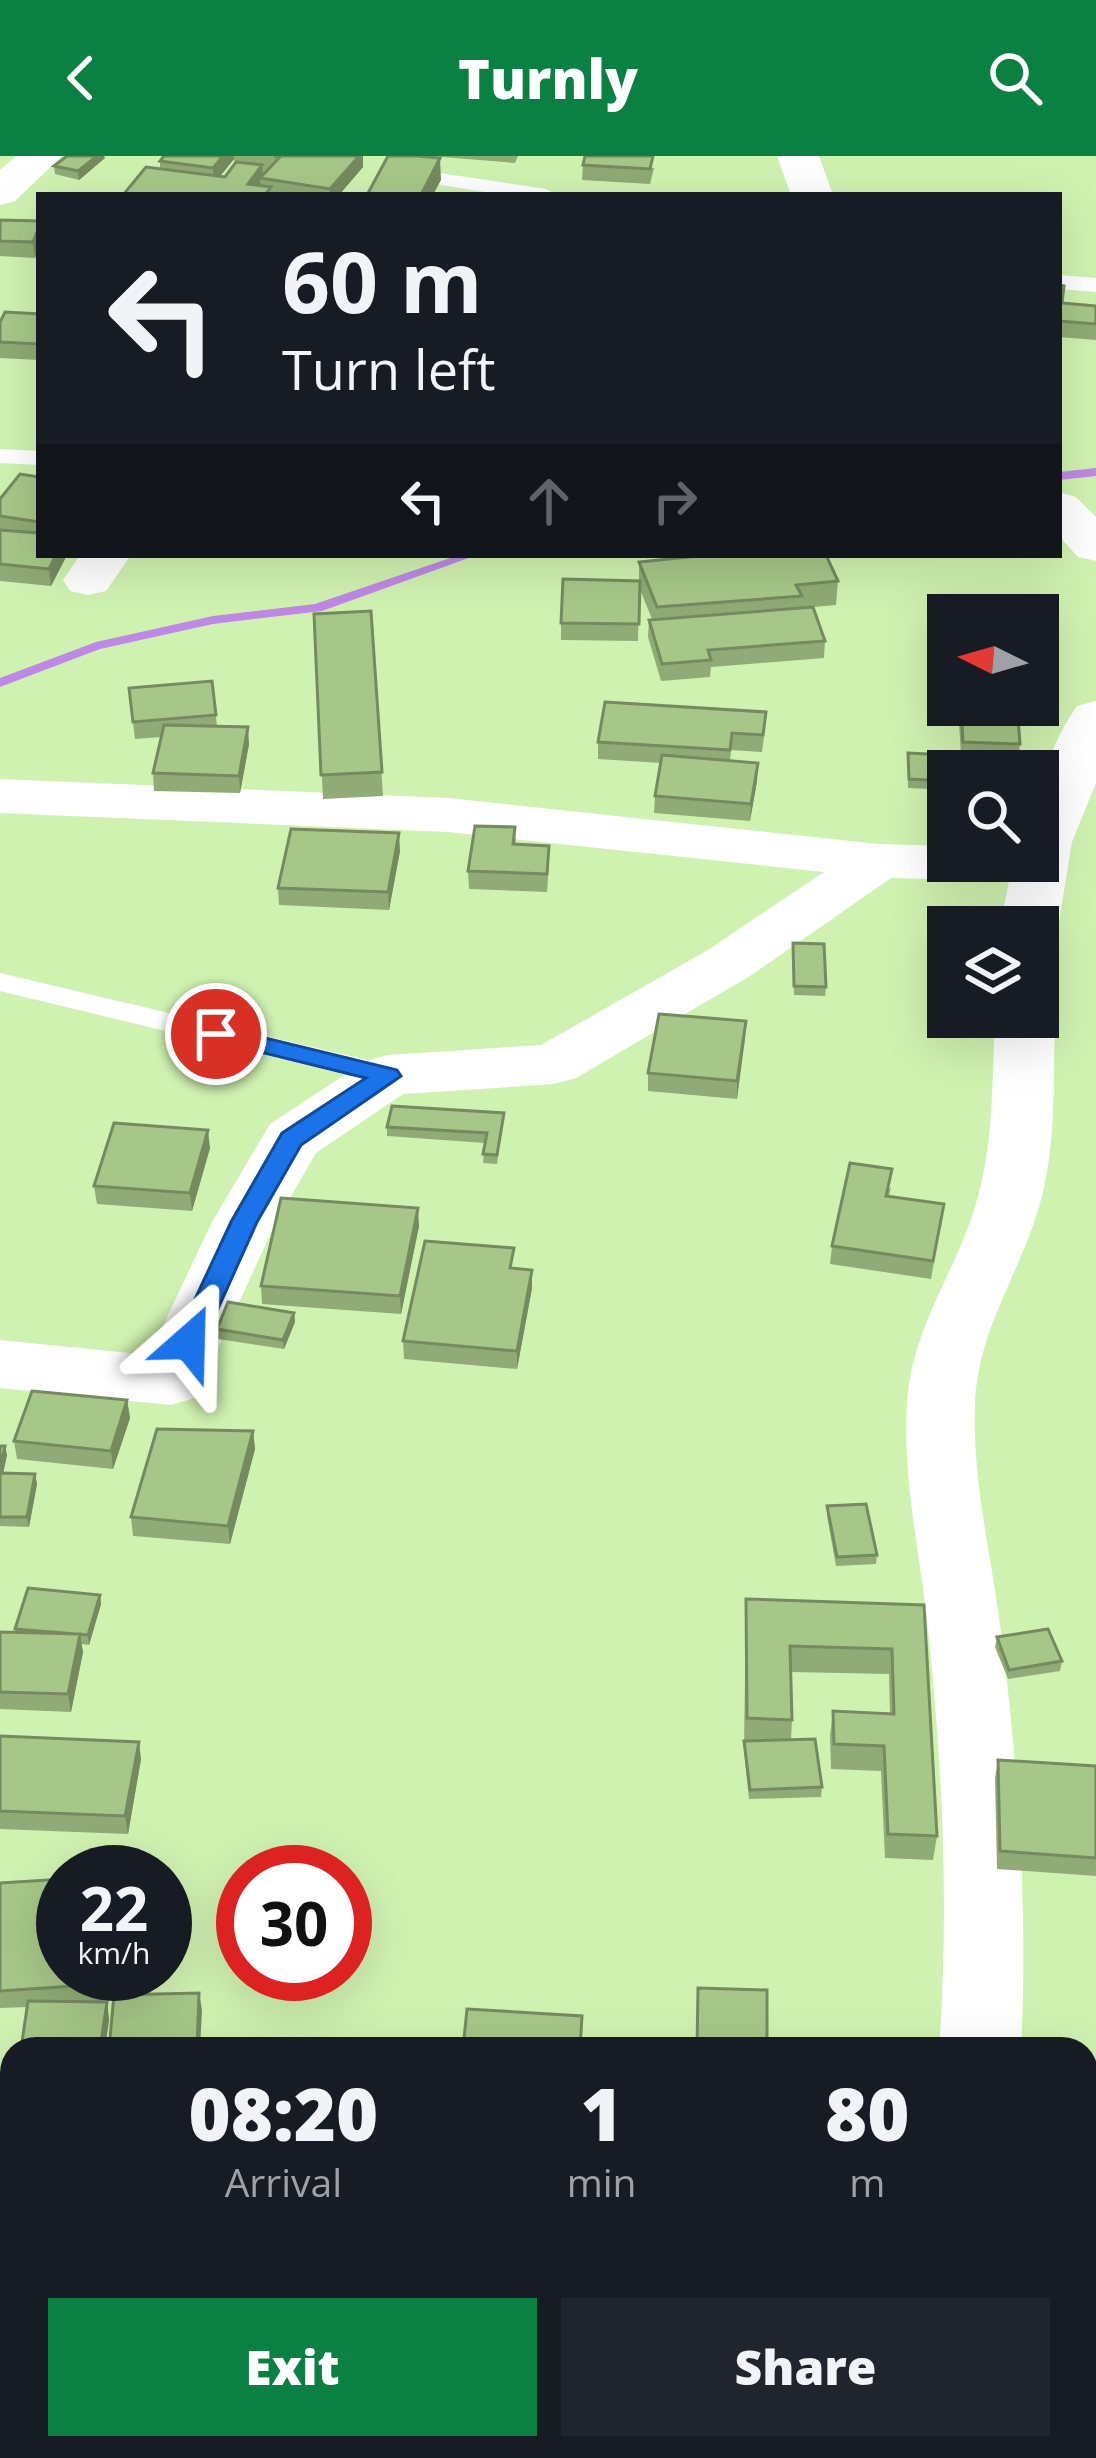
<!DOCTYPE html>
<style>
:root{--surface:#171b24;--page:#20242c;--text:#f1f3f6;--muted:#9ea1a6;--accent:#0b8043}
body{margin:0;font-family:"Open Sans",sans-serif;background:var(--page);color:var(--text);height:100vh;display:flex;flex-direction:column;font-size:45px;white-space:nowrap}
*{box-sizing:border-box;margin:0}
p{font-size:39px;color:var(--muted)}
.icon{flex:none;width:66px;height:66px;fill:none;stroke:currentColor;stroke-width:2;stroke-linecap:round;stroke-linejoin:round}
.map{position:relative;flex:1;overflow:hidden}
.panel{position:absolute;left:0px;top:1881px;width:1098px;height:423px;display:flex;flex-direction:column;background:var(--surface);border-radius:36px 36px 0 0;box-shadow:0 12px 48px #0002}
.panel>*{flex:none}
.top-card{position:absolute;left:36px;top:36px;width:1026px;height:366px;border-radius:0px;box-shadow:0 12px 48px #0002;background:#171b24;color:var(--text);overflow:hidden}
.needle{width:78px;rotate:275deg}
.fabs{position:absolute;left:927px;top:438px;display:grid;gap:24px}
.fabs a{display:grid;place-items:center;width:132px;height:132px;border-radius:0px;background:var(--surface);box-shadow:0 12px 48px #0002;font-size:60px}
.speed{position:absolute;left:36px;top:1689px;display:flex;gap:24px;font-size:60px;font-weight:700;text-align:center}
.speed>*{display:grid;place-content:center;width:156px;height:156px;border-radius:50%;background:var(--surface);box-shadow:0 12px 48px #0002;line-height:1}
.speed small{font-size:30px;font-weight:400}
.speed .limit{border:18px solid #d22;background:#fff;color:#111}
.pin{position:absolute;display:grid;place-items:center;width:102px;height:102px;color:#fff;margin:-51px;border:6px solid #fff;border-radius:50%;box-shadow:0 3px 12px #0007}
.me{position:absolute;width:132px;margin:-66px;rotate:25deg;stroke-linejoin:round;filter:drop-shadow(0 0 9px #0008)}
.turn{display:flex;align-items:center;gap:42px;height:252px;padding:0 48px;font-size:54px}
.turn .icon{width:156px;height:156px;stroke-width:2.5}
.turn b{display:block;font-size:84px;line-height:102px}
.lanes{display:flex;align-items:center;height:114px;padding:0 48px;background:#0003;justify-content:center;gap:60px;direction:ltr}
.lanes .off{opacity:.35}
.eta{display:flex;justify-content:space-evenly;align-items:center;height:204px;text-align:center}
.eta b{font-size:72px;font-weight:800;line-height:84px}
.action{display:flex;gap:24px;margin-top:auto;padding:24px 48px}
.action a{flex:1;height:138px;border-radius:0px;background:var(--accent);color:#fff;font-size:48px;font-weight:800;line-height:138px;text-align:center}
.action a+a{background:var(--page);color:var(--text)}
header{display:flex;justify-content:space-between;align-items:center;height:156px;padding:0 48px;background:var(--accent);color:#fff;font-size:54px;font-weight:800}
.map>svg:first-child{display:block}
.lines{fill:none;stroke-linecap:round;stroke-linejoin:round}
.stream{fill:#be89e4;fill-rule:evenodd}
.lane{fill:#fff;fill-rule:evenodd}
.street{fill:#fff;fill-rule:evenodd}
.wall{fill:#90ab75;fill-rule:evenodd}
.shaded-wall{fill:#758b5f}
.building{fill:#a7c788;stroke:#758b5f;stroke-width:3}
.route{fill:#1a73e8;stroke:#114b97;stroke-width:3}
</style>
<header><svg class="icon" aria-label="back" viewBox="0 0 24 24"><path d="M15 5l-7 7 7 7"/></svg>Turnly<svg class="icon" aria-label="search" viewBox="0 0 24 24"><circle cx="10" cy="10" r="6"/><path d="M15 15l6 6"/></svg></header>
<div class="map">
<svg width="1096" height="2302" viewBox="0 0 1096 2302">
<rect width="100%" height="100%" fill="#d0f2b1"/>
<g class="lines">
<path class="stream" d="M1096,312v8l-37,4v-8z
M459,399h18l-155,56 -109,13 -113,25 -100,38v-9l96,-36 117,-26 102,-12z
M1086,2052h10v20l-10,-2z"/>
<path class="lane" d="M400,11l146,22 11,6h-54l-110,-18v-8z
M1059,119l37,3v14l-37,-3z
M0,293l39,2v14l-39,-2z
M0,817l388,92 15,10 -15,10 -388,-94z"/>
<path class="street" d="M16,0h46l-47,45 -15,4v-35z
M777,0h42l14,39h-42z
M1059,336l17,5 20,20v44l-18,-4 -19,-21z
M80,399h51l-25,36 -18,4 -18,-4 -7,-11z
M1096,545v82l-24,59 -14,85 -8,13 -12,2v-15h-38l9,-46 -118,-3 -141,98 -174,102 -22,6 -151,10 -87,59 -40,69 -81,176 -24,7 -171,-17v-48l149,15 63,-133 58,-98 96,-63 22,-6 153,-10 167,-95 116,-78 -376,-40 -448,-19v-34l448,19 431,46 69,2v15h90c0,-61 3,-103 39,-155z
M1038,845l8,3 9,13c-2,63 2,129 -16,190 -20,69 -62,124 -64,198 -3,79 18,157 27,235 17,136 26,272 19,409h-82c10,-137 4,-273 -10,-410 -7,-78 -27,-156 -22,-235 4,-74 47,-129 68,-197 19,-61 17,-127 20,-190h43z
M12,1936v72l-12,1v-72z
M900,2292h90l-1,10h-90z"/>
</g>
<path class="wall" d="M164,0h195l4,11 -24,28h-216l37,-26v-8zM234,3l1,5 -10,13 -5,-1z
M430,0h88l-3,7z
M105,2l-26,22 -24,-6 -1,-8z
M583,9l71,3 -4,16 -68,-4z
M0,64l39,1v26l-4,11 -35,-2z
M1059,129l3,18 34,3v34l-37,-3z
M39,158v46l-39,-2v-36z
M39,321v78h28l-16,31 -51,-5v-82z
M639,406l199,19 -2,24 -23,2 12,34 -1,17 -113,9 -1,10 -49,4 -13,-44 1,-17 3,-1 -13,-32 -1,54 -77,-1v-17l78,-42z
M371,455l12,185 -60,3 -9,-185z
M212,525l5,45 32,18 -9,49 -86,-2 -1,-18 8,-36 -26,2 -6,-51z
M958,549h59l3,39 -2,18 -50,-2 -20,11v19l-40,-2v-35l53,2z
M765,573l-3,23 -31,-2 -1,11 27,20 -7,40 -96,-8 1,-17 6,-33 -63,-4v-17z
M515,671l1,17 33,19 -2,29 -78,-3 -1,-18z
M400,695l-11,59 -110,-5 -1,-17z
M793,796l33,35 -1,9 -31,-1z
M746,865l-9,78 -89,-8v-18z
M504,957l-7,51 -14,-1 2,-20 -98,-7v-9z
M210,992l-18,63 -95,-7 -3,-18z
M891,1031l-2,9 55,8 -13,75 -101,-15 2,-18z
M419,1070l-18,88 -139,-10 -1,-18z
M532,1114v18l-15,81 -113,-10 -1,-18z
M294,1157l1,9 -11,27 -66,-10 -1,-10z
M127,1244l3,18 -17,51 -96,-10 -3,-18z
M253,1275l2,18 -25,95 -97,-8 -2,-19z
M0,1290l7,9 -4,18 32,1 2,10 -8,43 -29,-1z
M827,1350l50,49 -1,9 -40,2 -9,-50z
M100,1439l1,9 -12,41 -8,-1 2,8 -12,60 -71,-3v-77h16l-1,-3z
M746,1443l178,6 13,231 -4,24 -48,-2 -4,-87 -50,-2 -1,-33 3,-25 57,3 -1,-40 -98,-2 1,48 -1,20 31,47 -1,10 -72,2 -5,-48z
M997,1481l65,24 -2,10 -52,8 -13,-32z
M0,1580l141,23 -13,75 -128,-5z
M998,1604l98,6v110l-99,-7 -2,-91z
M0,1727l105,91 -1,27 -11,1h14l2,18 -4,29h-84l7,-42 -28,1z
M741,2292h131l-2,10h-73l-57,-3z"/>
<path class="shaded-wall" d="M97,0h7l1,2 -26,22 -1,-9z
M223,0h11v3l-20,25 -1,-16z
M359,0h4v11l-24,28h-9v-6z
M440,2l1,22 -8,15h-12z
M262,9l1,14 -3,-1 1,12 -13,-6z
M39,71v20l-4,11 -2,-16z
M56,399h11l-16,31 -2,-17z
M248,571l1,17 -9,49 -1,-17z
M758,607l-1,18 -7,40 1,-17z
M399,677l1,18 -11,59 -1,-18z
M746,865l-1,18 -8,60v-18z
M208,974l2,18 -18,63 -2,-18z
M418,1052l1,18 -18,88 -1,-18z
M532,1114v18l-15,81v-18z
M294,1157l1,9 -11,27 -1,-9z
M127,1244l3,18 -17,51 -2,-18z
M253,1275l2,18 -25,95 -2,-18z
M5,1290l2,9 -6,28 -1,-13z
M35,1318l2,10 -8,43 -2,-10z
M100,1439l1,9 -12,41 -1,-10z
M80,1478l3,18 -12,60 -3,-18z
M139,1586l2,17 -13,75 -3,-18z
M102,1818h3l-1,27 -2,-17z
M199,1837l3,17 -2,39h-3z
M107,1846l2,18 -4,29h-5z
M20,2292h7l-2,10h-7z"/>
<path class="building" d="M67,0h30l-19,15 -24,-5z
M164,0h59l-10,12 -53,-7z
M274,0h85l-29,33 -70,-11 20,-21z
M388,0h29l23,2 -19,37h-54z
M585,0h68l-3,13 -67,-4z
M236,6l26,3 -14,19 23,3 -6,8h-142l23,-28 79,10z
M0,64l39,1v6l-6,15 -33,-1z
M1059,129l5,1 -2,17 34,3v18l-37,-3z
M5,156l34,2v30l-39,-2v-20z
M20,318l19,3v45l-39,-6v-17z
M0,374l39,3v22h17l-7,14 -49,-5z
M708,399h118l12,26 -42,4 6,11 -145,11 -18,-45z
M563,423l77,2 -1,43 -78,-1z
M813,451l12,34 -117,9 3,10 -49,4 -13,-44z
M371,455l11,161 -61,3 -7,-161z
M212,525l4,34 -83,7 -4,-34z
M605,546l161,10 -3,23 -31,-2 -2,17 -132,-8z
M961,549h56l3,39 -57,-2z
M164,569l84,2 -9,49 -86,-3z
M908,597l59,3 1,15h-20v10l-39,-2z
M662,599l96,8 -7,41 -96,-8z
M475,670l40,1 -2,17 36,2 -2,28 -79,-3z
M291,673l108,4 -11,59 -110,-4z
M793,787l31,1 2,43 -32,-1z
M659,858l87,7 -9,60 -89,-8z
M392,950l112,7 -7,42 -14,-1 4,-21 -100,-6z
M114,967l94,7 -18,63 -96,-7z
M850,1007l42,6 -6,27 58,8 -11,57 -101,-15z
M281,1042l137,10 -18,88 -139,-10z
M425,1085l89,7 -4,20 22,2 -15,81 -114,-10z
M228,1146l66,11 -11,27 -66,-11z
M32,1235l95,9 -16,51 -97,-10z
M157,1273l96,2 -25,95 -97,-9z
M0,1290h5l-5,24z
M0,1317l35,1 -8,43h-27z
M866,1348l11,51 -40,2 -10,-51z
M28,1432l72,7 -12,40 -73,-6z
M746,1443l178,6 13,231 -49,-2 -4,-88 -50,-2 -1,-33 61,3 -2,-65 -102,-3 2,74 -45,-2z
M1048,1473l14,32 -53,9 -12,-33z
M0,1476l80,2 -12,60 -68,-2z
M0,1580l139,6 -14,74 -125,-5z
M815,1583l7,48 -72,3 -6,-49z
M998,1604l98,6v92l-96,-7z
M63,1723v95h39v10l-102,7v-108z
M698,1832l69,2v59h-70z
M199,1837l-2,56h-88l5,-54z
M28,1845l79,1 -7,47h-79z
M467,1853l115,7 -2,33h-117z
M0,2243l12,1v48h8l-2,10h-18z"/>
<path class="route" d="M216,870l181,44 4,6 -100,69 -44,77 -54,120 -14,9 -14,-9 56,-120 51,-89 84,-55 -159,-39 -4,-5z"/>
</svg>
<div class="fabs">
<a><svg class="needle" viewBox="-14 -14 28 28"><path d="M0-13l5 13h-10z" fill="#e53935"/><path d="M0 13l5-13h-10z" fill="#9ea1a6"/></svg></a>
<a><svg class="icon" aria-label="search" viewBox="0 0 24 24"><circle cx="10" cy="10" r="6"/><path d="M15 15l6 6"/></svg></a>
<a><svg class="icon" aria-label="layers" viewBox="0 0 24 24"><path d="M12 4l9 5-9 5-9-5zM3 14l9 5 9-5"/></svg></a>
</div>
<div class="speed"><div>22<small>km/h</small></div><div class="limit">30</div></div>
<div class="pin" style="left:216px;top:878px;background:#d93025"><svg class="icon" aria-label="arrive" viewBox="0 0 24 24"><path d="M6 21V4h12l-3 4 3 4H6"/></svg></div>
<svg class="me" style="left:189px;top:1186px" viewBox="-20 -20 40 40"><path d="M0-17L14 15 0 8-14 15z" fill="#1a73e8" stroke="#fff" stroke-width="4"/></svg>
<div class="top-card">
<div class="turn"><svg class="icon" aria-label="left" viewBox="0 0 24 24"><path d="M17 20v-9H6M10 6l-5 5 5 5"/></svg><div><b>60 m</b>Turn left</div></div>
<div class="lanes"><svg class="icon" aria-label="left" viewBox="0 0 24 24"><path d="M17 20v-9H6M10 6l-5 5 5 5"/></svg><svg class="icon off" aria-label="ahead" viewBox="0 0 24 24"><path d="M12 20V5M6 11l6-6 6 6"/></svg><svg class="icon off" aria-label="right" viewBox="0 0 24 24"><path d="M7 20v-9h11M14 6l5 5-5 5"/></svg></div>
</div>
<section class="panel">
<div class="eta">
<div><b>08:20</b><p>Arrival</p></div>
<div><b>1</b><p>min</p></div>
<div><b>80</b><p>m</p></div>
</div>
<div class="action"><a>Exit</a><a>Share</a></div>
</section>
</div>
